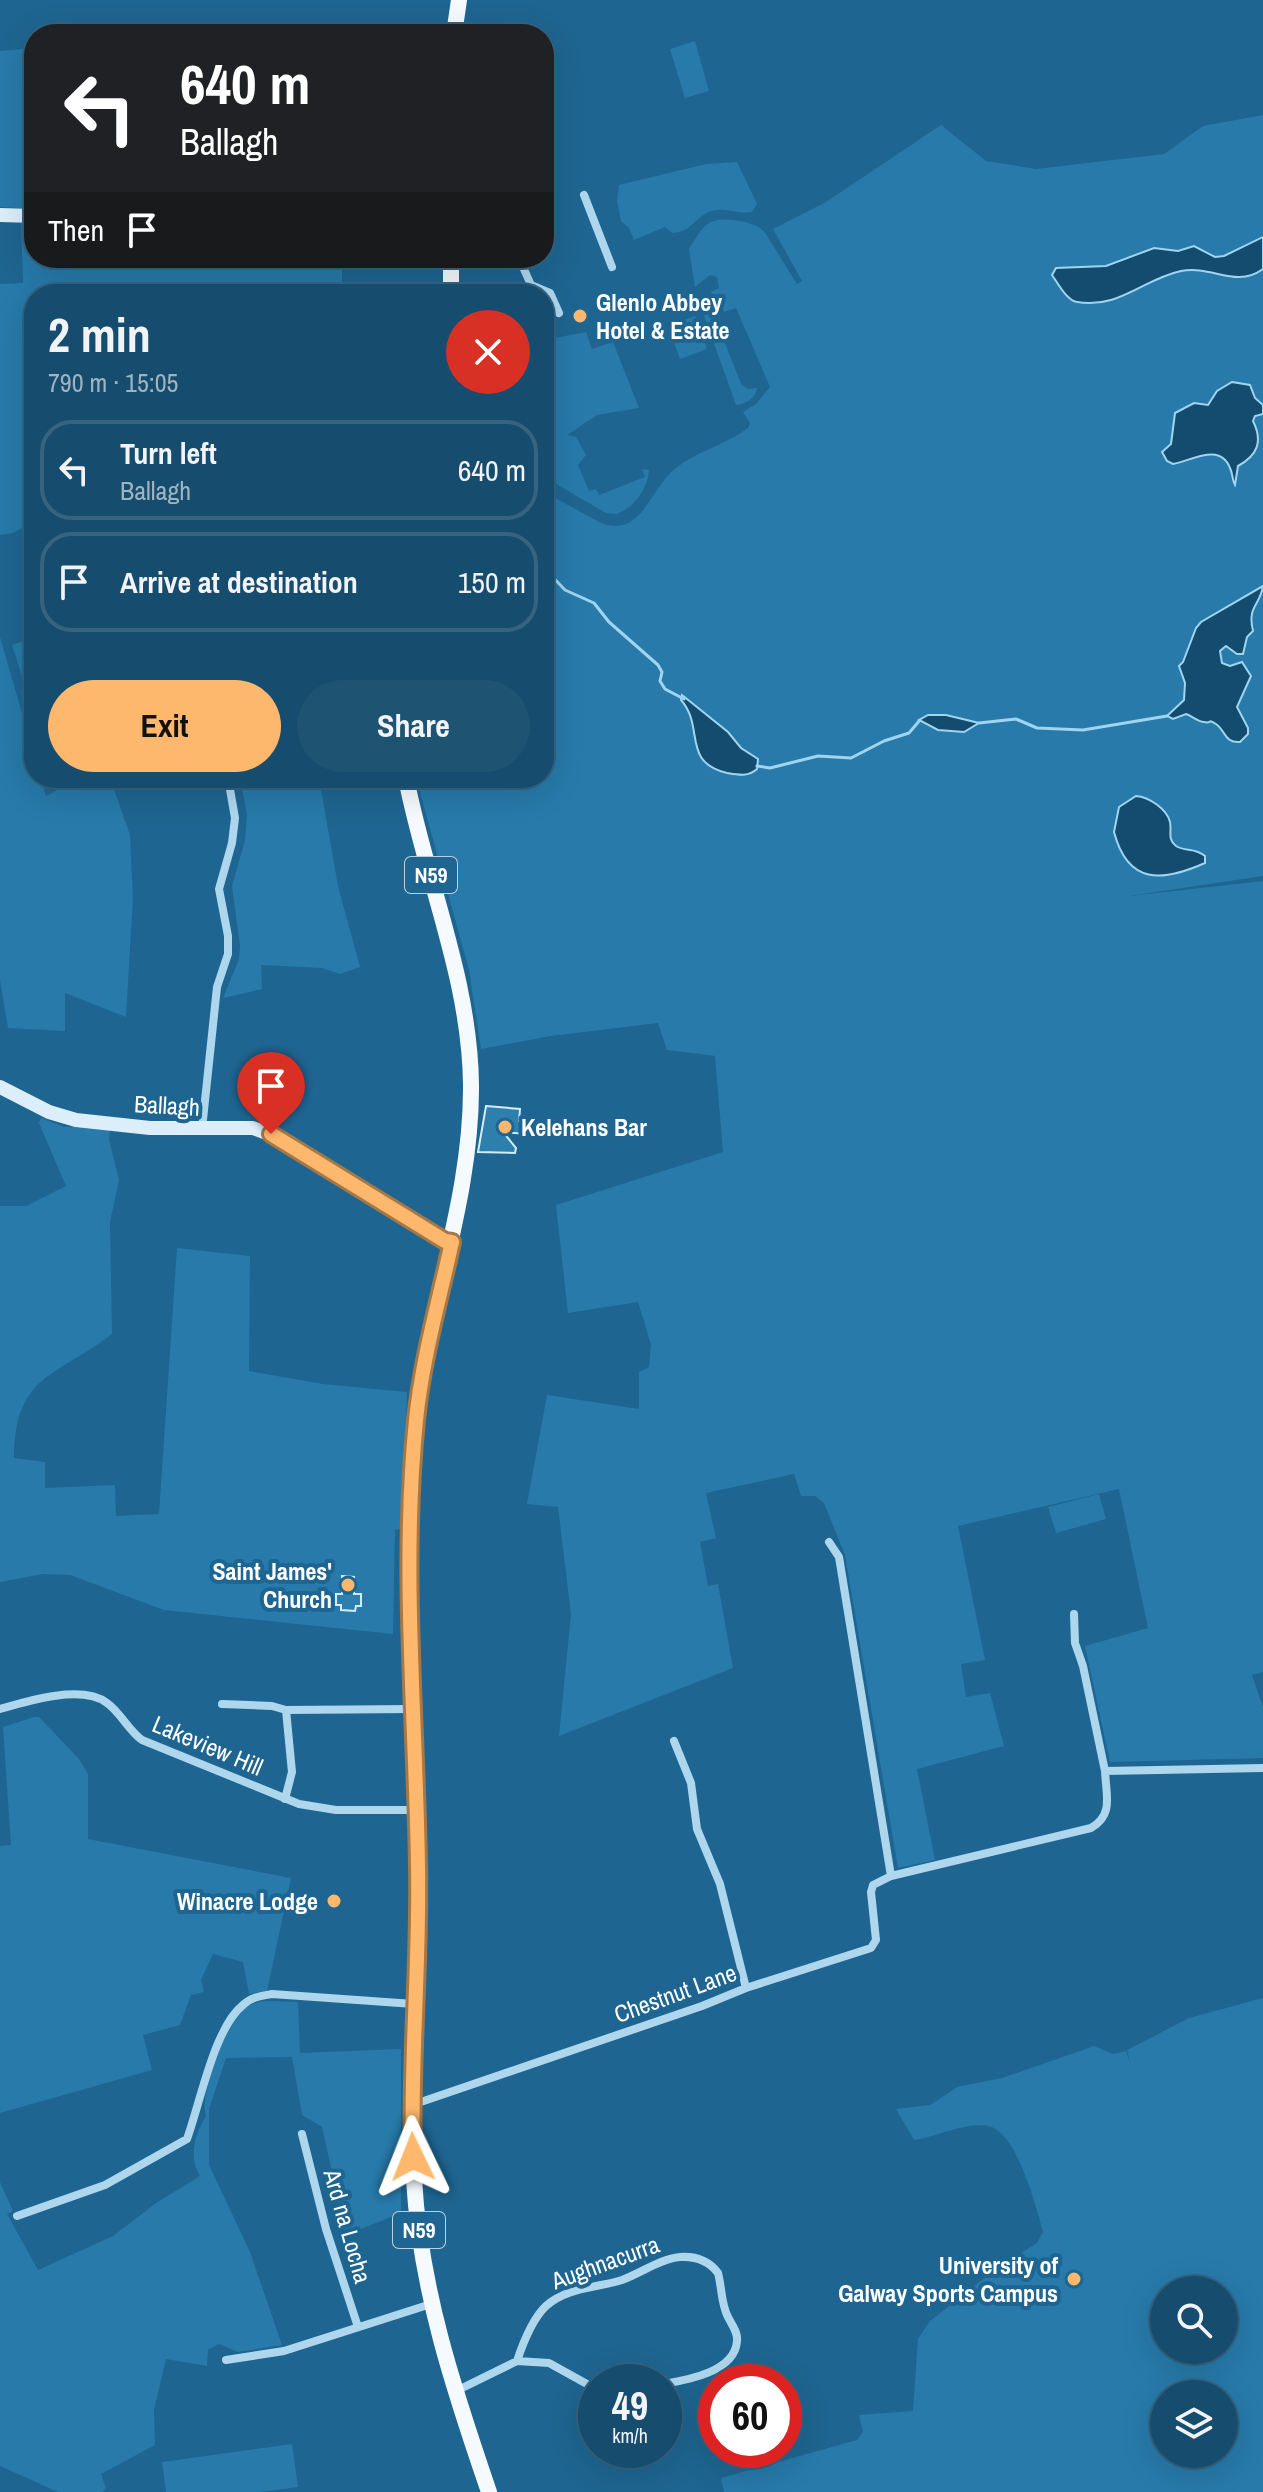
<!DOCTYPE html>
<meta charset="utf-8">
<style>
:root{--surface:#164c6d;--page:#1f5372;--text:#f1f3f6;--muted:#9eb4c2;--line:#356380;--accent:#fdb86d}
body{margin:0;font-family:"Archivo Narrow",sans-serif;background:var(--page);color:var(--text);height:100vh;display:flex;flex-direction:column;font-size:30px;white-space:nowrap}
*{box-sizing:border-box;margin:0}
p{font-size:26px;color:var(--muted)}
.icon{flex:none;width:44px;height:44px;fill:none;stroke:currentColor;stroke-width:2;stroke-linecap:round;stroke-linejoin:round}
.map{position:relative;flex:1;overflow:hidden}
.details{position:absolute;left:24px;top:284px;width:530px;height:504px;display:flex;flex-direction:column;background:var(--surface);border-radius:32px;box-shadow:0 8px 32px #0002,0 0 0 2px var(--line)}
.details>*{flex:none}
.hud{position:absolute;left:24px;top:24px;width:530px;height:244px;border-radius:32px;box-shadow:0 8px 32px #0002,0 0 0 2px var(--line);background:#202124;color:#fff;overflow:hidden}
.tools{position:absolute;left:1150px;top:2276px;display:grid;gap:16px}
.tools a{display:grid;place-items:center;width:88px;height:88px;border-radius:50%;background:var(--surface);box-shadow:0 8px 32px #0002,0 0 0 2px var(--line);font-size:40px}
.speed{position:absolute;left:578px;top:2364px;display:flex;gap:16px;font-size:40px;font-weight:700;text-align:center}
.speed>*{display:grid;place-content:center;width:104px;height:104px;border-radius:50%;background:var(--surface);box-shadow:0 8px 32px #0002,0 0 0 2px var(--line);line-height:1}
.speed small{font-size:20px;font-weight:400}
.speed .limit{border:12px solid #d22;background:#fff;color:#111}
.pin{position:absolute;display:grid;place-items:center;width:68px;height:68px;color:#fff;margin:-82px -34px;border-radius:50% 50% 50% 0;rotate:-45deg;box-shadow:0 0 8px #0007}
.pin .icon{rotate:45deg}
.me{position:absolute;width:88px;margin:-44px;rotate:358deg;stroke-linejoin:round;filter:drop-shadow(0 0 6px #0008)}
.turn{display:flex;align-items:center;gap:28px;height:168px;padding:0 24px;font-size:36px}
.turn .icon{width:104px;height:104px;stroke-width:2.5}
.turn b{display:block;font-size:56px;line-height:68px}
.then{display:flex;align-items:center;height:76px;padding:0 24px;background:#0003;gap:16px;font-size:30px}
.round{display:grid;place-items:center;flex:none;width:84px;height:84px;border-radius:42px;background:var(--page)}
.summary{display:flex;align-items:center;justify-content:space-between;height:136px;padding:0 24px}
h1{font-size:48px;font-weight:700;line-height:60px}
.action{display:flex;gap:16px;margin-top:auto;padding:16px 24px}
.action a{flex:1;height:92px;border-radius:48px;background:var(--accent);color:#111;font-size:32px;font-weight:700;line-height:92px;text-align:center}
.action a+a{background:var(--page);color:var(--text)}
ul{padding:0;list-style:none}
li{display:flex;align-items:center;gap:24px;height:100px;margin:0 16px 12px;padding:0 8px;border:4px solid var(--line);border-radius:32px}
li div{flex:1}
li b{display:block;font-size:30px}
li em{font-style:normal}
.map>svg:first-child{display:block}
.green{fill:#277aaa;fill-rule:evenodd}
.water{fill:#144c6f;stroke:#a1d4ef;stroke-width:2}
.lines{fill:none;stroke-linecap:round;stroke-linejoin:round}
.stream{stroke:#a1d4ef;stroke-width:3}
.building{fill:#2d7fae;stroke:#d4ecfa;stroke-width:2}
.street{stroke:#aed7ee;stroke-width:8}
.secondary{stroke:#dbeefa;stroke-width:14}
.primary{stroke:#f5faff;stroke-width:16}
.route-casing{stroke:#a47847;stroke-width:20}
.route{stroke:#fdb86d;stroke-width:14}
.poi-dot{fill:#fdb86d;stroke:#1e6591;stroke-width:3}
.labels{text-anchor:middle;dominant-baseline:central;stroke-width:8;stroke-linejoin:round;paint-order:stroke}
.shield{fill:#1e6591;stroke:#bcd1de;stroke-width:2}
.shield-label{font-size:22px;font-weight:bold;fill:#fff}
.poi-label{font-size:24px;font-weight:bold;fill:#fff;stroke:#1e6591;text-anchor:end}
.street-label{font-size:24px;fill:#fff;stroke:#1e6591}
</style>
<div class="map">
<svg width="1263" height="2492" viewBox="0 0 1263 2492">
<rect width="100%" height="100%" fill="#1e6591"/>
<path class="green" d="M695,41l14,50 -24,7 -15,-49z
M34,48v161l-34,-2v-156z
M1263,115v761l-133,20 133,-15v791l-11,3 11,32v51l-153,4 -25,-116 63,-18 -29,-139 -161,37 27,134 -24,4 5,33 24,-4 14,53 -87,23 18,91 -37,8 -53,-313 -21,-52 -9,-7h-14l-7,-22 -88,19 10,45 -16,4 8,44 10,-2 15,84 -174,68 12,-122 -13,-107 -31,-3 20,-109 92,14v-37l10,-5 2,-22 -13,-43 -70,11 -12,-108 167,-53 -8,-96 -48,-6 -9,-27 -107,13 -70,13 -12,-79 -53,-192h128v-286l59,32c41,12 46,-36 73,-56 21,-17 49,-23 72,-40l2,-5 -7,-11 13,-8 14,-17 -34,-79 -12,4 -2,-5 -5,1 -6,-16 8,-4 -2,-11 -7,-2 -15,12 -6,-38c16,-25 18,-33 51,-28 10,2 15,3 24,10l33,53 5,-3 -29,-52 53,-27 115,-77 45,36 50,8 128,-15 39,-28z
M737,162l20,42 -5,8c-13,3 -25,-5 -40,-1 -17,5 -21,22 -40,22l-7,-6 -31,13 -5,-12 -8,-7 -4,-20 2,-16 87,-21z
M21,222l13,1v35h332l-24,5v31h-308v227l-21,12 -13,2v-251l23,-1z
M711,307l30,77 7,5 9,-1c-1,10 -11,16 -21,17l-34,-95z
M695,316l12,33 -27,10 -12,-33z
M586,332l6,17 21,-7 26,66 -42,7 -30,20 9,2 10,18 -8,10 11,26 7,-2 3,6 46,-18 -3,-8 7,1c-1,18 -15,38 -32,44l-11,-1 -62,-36v-137z
M0,637l34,117v24h7l5,18 34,-18h30l20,57 3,63 -7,119 -61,-24v38l-57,-3 -8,-48z
M34,638v58l-5,2 -17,-53z
M240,778h79l19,108 22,81 -20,7 -18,-6 -61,-3 1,24 -39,9 16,-39 1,-13 -8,-60 13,-46 2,-26z
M41,1118l23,9 39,-1 7,4 -1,10 10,40 -9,42 2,112c-56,43 -97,40 -98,124l31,4v26l70,-3 1,31 43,-2 18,-266 73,8 -1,115 74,13 84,8 -5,137 -7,1 -2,104 -229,-24 -94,-35 -27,-1 -43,8v-376h26l40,-20 -27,-63z
M1099,1494l7,25 -50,14 -8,-26z
M34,1717h5l40,42 9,15v65l203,39 -24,113 -18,3 -6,-32 -30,-8 -12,26 3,12 -13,3 -11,30 -37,10 9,35 -152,43v-267l11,-1 -8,-118z
M1263,1998v494h-539l-3,-14 136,-38 6,-8 -4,-17 54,-4 5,-72 12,-18 66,-52 41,-26 6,-11c-7,-25 -26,-101 -55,-106 -25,-4 -50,11 -74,14l-18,-31 34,-4 27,-18 45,-9 92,-32 19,8 13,-3 5,14 -4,-15 62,-32zM1164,2290h60v60h-60zM1164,2394h60v60h-60z
M267,2001l31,1 2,51 101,-4v164l-55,22 -24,-108 -20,-12 -10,-58 -66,1 -17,51v56l41,87 32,93 -44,7 -19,-8 -11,6 -1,16 -41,-7 -12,51 1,35 -54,29 5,14 -3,4h-45l-58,-26v-284l13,29 -6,3 31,56 75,-34 43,-33 44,-27c-12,-19 -5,-43 6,-60 -8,-20 21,-92 37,-107 7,-6 15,-7 24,-8z
M292,2444l6,43 -38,5h-94l-4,-30z"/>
<path class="water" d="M1263,237v32c-28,20 -50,-4 -82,2 -38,8 -61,38 -104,31 -10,-1 -20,-20 -25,-27l4,-7 50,-2 48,-18 24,3 16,-5 21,11 9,-1z
M1232,382l18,3 5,13 8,7v9l-8,2 -2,5c10,20 5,34 -15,45l-3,19c-3,-5 -2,-11 -5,-17 -10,-26 -39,-7 -57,-4l-6,-3 -5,-9 9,-8 4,-31 19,-10 14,2 9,-14z
M1263,586c-3,20 -16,20 -10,45l-6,6 -4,17h-6l-11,-8 -6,5 2,12 8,3 12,-4 9,14 -14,31 11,21v6l-8,8c-16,1 -14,-11 -24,-18 -9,-6 -3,0 -12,-2 -6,0 -12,-6 -18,-8l-13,5 -6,-3 17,-16 1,-17 -6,-17 4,-4 13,-34 5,-6z
M682,695l46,37 13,16 17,11 -1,10c-9,8 -18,6 -30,4 -46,-11 -22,-46 -46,-73z
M928,715h18l33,8 -15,9 -26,-2 -19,-10z
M1136,796c13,1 31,13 34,26 2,9 -3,17 6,24 9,6 19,1 29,10v7c-43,19 -77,22 -91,-31l5,-25z"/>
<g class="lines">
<path class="stream" d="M547,571l18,19 29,13 15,19 49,43 4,7 -2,9 5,8 19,10
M979,723l37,-4 21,9 46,2 84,-14
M757,766l13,2 48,-12 33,2 33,-17 25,-8 11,-13"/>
</g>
<path class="building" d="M486,1106l34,3 -1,12 9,1 -1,12 -24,-2 13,16 -1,5 -37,-1z
M342,1576l12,1v17h7v12h-5l-1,5 -14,-1v-5h-5v-11h6z"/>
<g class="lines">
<path class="street" d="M584,195l28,72
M519,258l12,27 19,8 9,20
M202,1129l15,-142 11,-33v-18l-9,-47 13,-46 3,-25 -7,-40
M829,1542l10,15 52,319
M1074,1614l1,29 8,23 22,105
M222,1704l50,2 14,4 126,-1
M0,1709c27,-8 82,-25 107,-6 14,10 21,27 35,37l157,64 37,6h80
M674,1741l17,42 6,46 23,55 26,104
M285,1799l7,-27 -6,-62
M412,2105l290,-99 44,-18 125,-40 5,-8 -5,-48 2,-7 18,-9 200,-48c23,-13 15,-33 14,-57l158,-3
M302,2134l24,95 32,98
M17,2216l88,-31 82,-46c13,-35 27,-111 56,-134 8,-8 18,-9 29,-11l142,10
M226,2360l58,-9 147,-47
M517,2361c6,-18 15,-42 29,-55 21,-19 51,-18 76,-26 19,-7 38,-21 58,-23 16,-1 29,4 38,16 4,15 3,31 10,44 4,8 10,15 9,24 -2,31 -50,39 -73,43
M456,2391l61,-30 32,2 47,26"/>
<path class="secondary" d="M0,215l34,1
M0,1087l49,25 27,8 74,8h103l29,11 163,102 7,1"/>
<path class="primary" d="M454,34l5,-34
M451,258v36
M406,778c20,103 64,201 65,307 1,115 -44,222 -55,335 -14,148 -1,297 2,445 3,105 -10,209 -4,314 6,109 40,211 75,313"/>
</g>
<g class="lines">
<defs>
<path id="route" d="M271,1134l174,107 7,1c-13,59 -30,118 -36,178 -15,149 0,298 2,447 2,97 -8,194 -5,290"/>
</defs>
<use href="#route" class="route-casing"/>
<use href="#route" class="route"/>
</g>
<g class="poi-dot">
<circle cx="580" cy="316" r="8"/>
<circle cx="505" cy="1127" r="8"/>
<circle cx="348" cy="1585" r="8"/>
<circle cx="334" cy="1901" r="8"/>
<circle cx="1074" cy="2279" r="8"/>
</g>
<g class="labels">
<g class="shield">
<rect x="405" y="857" width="52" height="36" rx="6"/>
<rect x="393" y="2212" width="52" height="36" rx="6"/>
</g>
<g class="shield-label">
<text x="431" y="875">N59</text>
<text x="419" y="2230">N59</text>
</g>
<g class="poi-label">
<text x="596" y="302" text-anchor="start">Glenlo Abbey<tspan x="596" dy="28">Hotel &amp; Estate</tspan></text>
<text x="521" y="1127" text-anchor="start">Kelehans Bar</text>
<text x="332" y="1571">Saint James'<tspan x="332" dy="28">Church</tspan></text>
<text x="318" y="1901">Winacre Lodge</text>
<text x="1058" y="2265">University of<tspan x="1058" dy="28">Galway Sports Campus</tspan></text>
</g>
<g class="street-label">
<text transform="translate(167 1105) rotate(3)">Ballagh</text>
<text transform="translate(208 1745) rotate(23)">Lakeview Hill</text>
<text transform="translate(675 1993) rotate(-20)">Chestnut Lane</text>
<text transform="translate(348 2226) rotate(74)">Ard na Locha</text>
<text transform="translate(605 2262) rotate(-20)">Aughnacurra</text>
</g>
</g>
</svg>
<div class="tools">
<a><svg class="icon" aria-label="search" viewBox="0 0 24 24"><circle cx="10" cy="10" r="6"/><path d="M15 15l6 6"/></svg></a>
<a><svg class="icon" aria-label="layers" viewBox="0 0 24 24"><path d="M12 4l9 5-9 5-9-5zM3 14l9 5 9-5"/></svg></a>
</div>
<div class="speed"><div>49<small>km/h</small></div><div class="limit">60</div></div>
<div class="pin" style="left:271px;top:1134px;background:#d93025"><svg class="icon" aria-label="arrive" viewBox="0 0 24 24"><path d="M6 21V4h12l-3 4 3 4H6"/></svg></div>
<svg class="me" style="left:413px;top:2157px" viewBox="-20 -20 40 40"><path d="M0-17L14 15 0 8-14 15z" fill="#fdb86d" stroke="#fff" stroke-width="4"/></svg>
<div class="hud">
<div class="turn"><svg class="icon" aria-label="left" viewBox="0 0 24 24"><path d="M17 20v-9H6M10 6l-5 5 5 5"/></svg><div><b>640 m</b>Ballagh</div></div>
<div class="then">Then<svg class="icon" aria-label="arrive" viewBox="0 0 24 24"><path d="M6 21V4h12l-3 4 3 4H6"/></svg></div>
</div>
<section class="details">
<div class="summary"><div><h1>2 min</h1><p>790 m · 15:05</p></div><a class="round" style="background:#d93025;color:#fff"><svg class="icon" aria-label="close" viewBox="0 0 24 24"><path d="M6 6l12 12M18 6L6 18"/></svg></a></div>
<ul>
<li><svg class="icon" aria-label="left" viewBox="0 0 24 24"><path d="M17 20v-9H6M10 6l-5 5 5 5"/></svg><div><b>Turn left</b><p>Ballagh</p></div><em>640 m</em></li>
<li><svg class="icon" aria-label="arrive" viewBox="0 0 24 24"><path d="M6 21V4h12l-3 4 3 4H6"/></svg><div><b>Arrive at destination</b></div><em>150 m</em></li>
</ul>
<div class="action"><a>Exit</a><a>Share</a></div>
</section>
</div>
